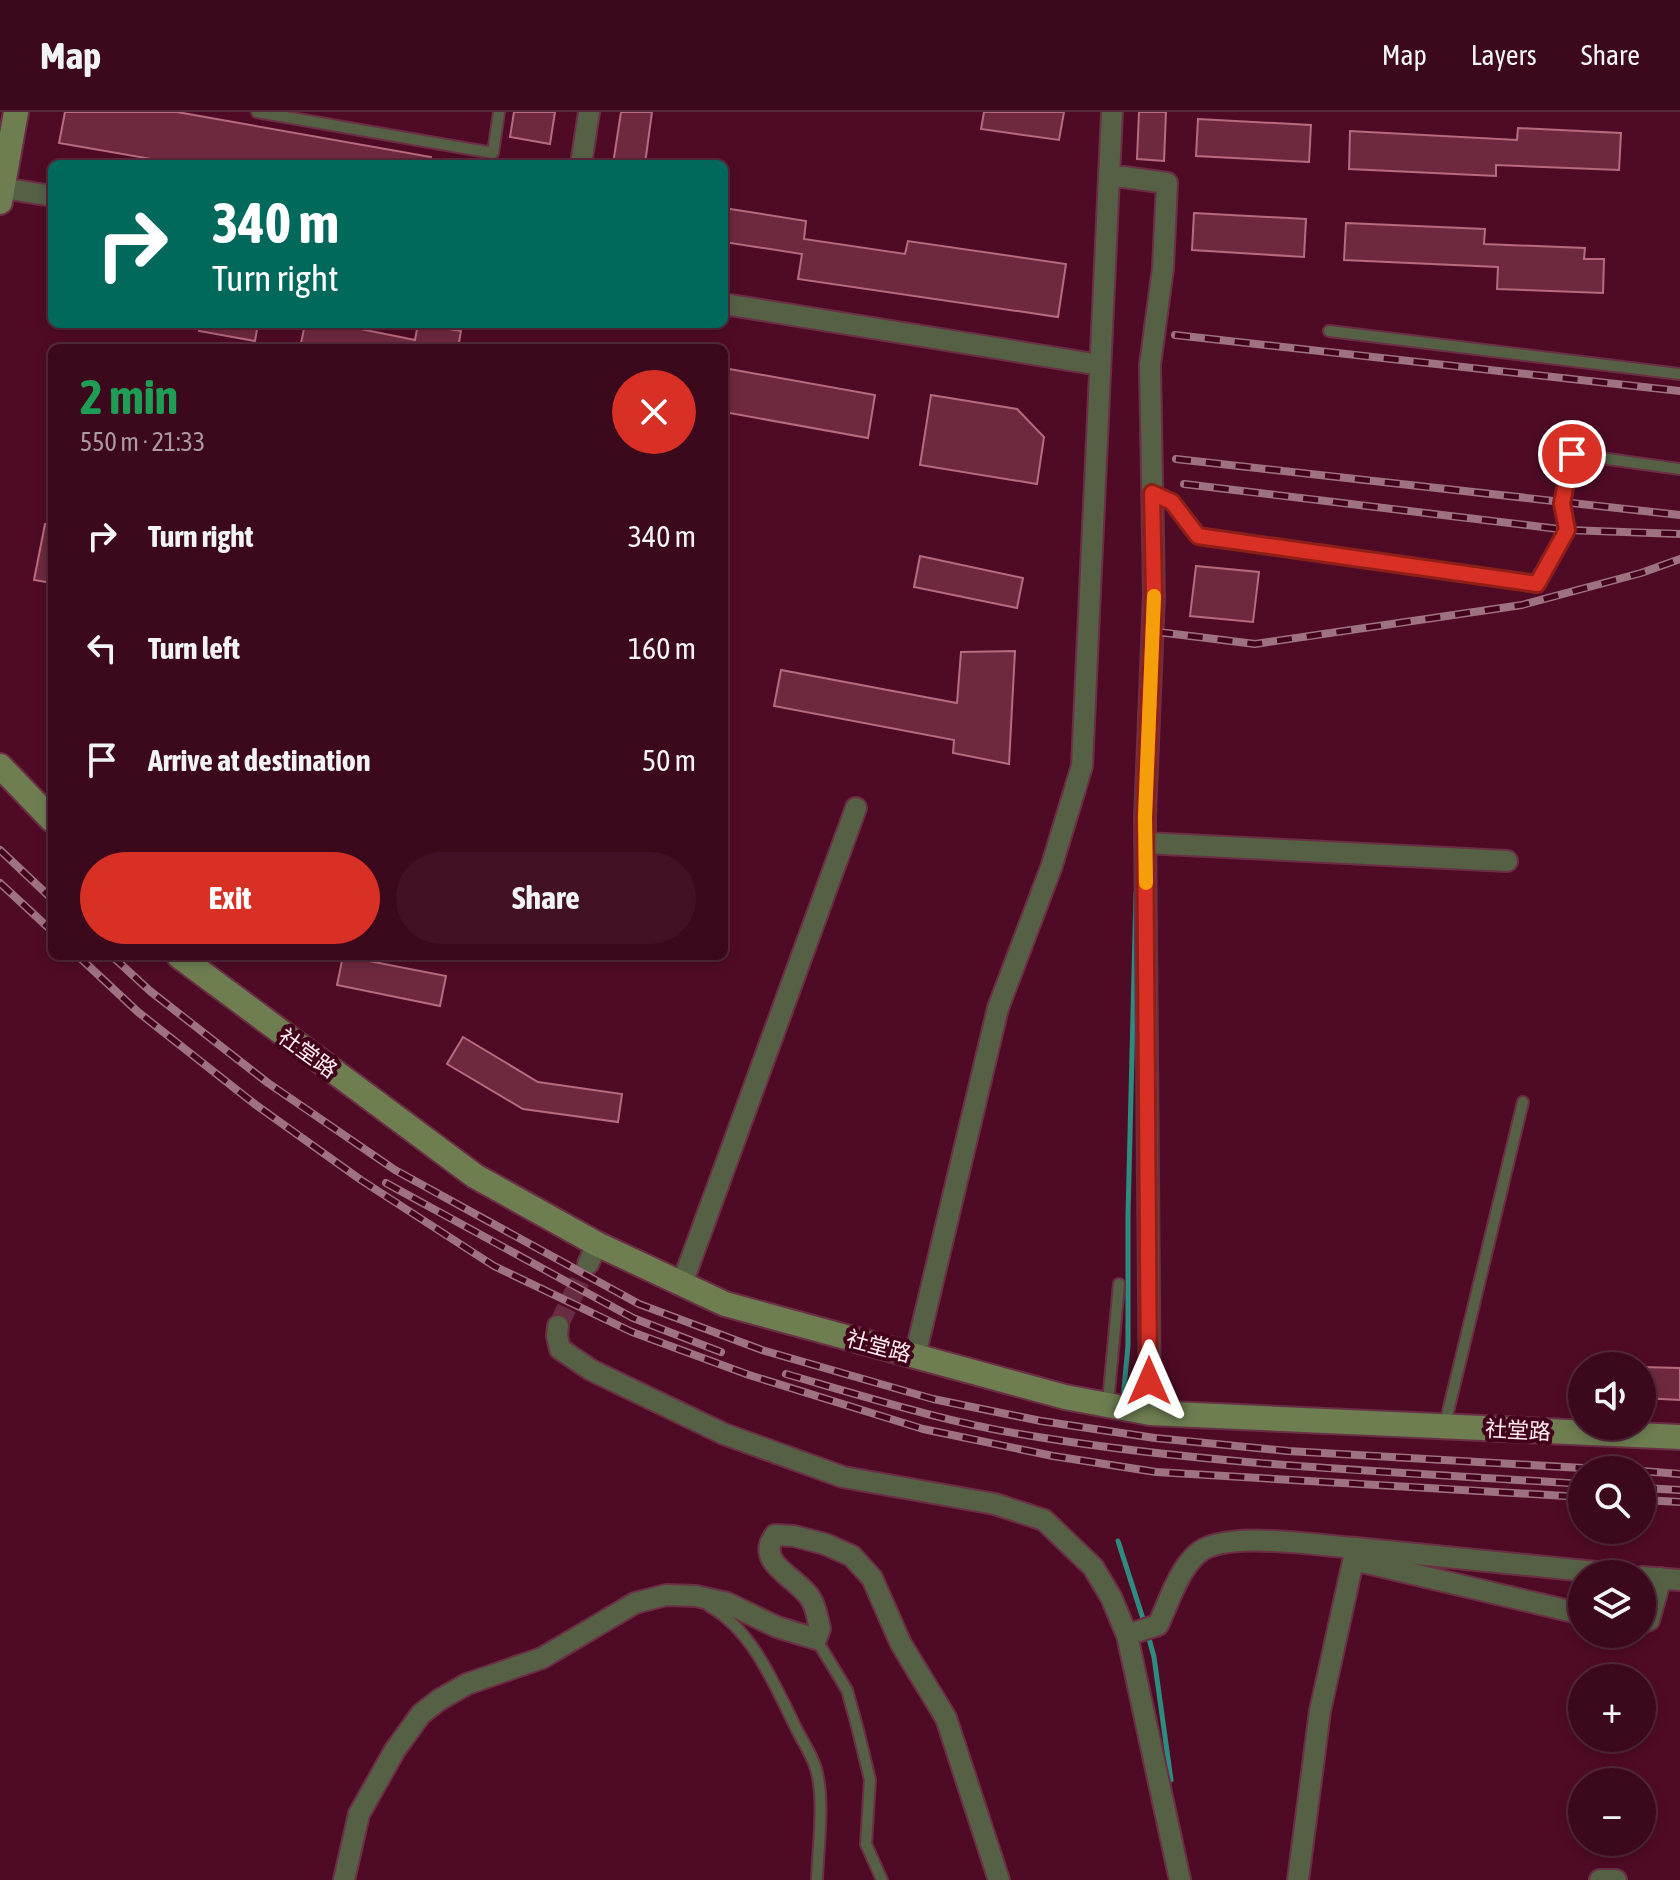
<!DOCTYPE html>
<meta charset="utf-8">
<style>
:root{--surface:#3b081c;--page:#421125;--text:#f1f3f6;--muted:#ac9aa3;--line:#54293b;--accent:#d93025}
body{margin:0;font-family:"Asap Condensed","Noto Sans SC",sans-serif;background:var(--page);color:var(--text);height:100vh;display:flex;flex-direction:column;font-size:30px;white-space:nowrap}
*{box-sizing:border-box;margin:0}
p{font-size:26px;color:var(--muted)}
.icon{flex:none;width:44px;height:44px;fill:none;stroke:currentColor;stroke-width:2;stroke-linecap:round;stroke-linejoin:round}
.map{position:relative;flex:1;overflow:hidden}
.details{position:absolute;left:48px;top:232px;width:680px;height:616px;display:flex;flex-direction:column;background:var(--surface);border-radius:12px;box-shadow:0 4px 12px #0003,0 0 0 2px var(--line)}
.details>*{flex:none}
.banner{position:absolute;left:48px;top:48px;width:680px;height:168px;border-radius:12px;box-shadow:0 4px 12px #0003,0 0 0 2px var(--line);background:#00695c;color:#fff;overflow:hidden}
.buttons{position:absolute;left:1568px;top:1240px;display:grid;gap:16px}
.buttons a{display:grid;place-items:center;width:88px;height:88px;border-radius:50%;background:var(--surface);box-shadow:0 4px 12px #0003,0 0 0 2px var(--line);font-size:40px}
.pin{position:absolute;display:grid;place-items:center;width:68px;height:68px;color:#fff;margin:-34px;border:4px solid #fff;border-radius:50%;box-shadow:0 2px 8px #0007}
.me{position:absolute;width:88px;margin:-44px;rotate:0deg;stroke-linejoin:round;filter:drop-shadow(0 0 6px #0008)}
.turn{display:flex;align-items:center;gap:28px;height:168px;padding:0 32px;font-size:36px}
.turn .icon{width:104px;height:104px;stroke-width:2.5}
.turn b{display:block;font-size:56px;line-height:68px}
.round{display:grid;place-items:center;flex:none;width:84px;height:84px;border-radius:42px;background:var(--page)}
.head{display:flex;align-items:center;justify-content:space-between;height:136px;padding:0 32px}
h1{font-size:48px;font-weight:700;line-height:60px;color:#1e9e55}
.button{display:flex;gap:16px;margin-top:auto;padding:16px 32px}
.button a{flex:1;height:92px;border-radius:48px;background:var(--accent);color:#fff;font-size:32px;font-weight:700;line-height:92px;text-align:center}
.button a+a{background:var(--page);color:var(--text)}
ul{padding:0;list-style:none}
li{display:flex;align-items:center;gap:24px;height:112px;padding:0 32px}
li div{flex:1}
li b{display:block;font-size:30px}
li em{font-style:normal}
header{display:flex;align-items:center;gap:48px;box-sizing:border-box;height:112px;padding:0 40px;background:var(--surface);border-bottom:2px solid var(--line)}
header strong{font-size:38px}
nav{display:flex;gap:44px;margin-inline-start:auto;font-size:28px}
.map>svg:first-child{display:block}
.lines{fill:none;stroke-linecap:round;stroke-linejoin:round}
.stream{stroke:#2e8b80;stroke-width:5}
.building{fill:#6f293e;stroke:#b86b7f;stroke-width:2}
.street-tunnel{stroke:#692d43;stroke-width:20;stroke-dasharray:20 10;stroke-linecap:butt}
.lane-casing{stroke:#6b2f45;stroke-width:14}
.street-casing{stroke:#6b2f45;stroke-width:24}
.secondary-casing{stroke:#6b2f45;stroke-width:28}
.lane{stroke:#566044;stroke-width:10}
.street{stroke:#566044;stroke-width:20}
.secondary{stroke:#6e7e51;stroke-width:24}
.rail-casing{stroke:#9f7282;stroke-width:8}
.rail{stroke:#43001b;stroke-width:5;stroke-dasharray:15;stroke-linecap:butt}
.route-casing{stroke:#8d1f18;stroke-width:20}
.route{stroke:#d93025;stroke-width:14}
.slow{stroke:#f59e0b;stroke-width:14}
.labels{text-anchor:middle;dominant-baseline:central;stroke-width:8;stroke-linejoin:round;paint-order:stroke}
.street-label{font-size:22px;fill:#ffedf0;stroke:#43001b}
</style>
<header>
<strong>Map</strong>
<nav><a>Map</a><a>Layers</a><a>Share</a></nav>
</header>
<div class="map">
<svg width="1680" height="1768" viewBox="0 0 1680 1768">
<rect width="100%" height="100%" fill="#4f0b25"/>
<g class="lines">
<path class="stream" d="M1123,1287l5,-53v-131l8,-322
M1118,1429l27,84
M1148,1523l6,22 17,123"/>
</g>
<path class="building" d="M65,0h112l254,45 -1,7h-250l-121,-21z
M514,0h41l-5,32 -40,-7z
M621,0h31l-7,52h-32z
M984,0h80l-5,28 -78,-11z
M1139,0h27l-2,49 -27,-2z
M1198,7l113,6 -2,37 -113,-6z
M1518,16l103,5 -2,37 -123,-5v11l-147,-7 1,-38 167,9z
M724,96l82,13 -2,18 101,15 3,-13 158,23 -8,53 -260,-38 4,-25 -78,-12z
M1194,101l112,6 -2,38 -112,-7z
M1346,111l139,6 -1,15 101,4 -1,11h20l-1,34 -106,-4 1,-22 -154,-7z
M200,212h58l-3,17 -56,-10z
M305,212h31l79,16 3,-16 43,7 -3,17h-158z
M724,256l151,27 -7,43 -144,-26z
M931,283l86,14 27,28 -7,47 -117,-19z
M45,412h7v59l-18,-3z
M920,444l103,22 -6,30 -103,-21z
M1196,454l63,6 -6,50 -63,-6z
M1015,539l-6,113 -56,-11 1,-13 -180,-34 7,-36 176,33 4,-51z
M343,844l103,20 -6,30 -103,-21z
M463,925l75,45 84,12 -4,28 -95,-13 -76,-45z
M1642,1255l38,1v32l-38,-2z"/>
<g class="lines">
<path class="street-tunnel" d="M558,1214l30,-62"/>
<defs>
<path id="lane" d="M257,0l236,41 6,-41
M1329,219l351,43
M1152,381l20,9 26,34 339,48 30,-54 -5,-27 10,-49 108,15
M1108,1291l11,-119
M1445,1312l78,-322
M709,1494c44,24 66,80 88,124 6,12 15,25 19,39 9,31 2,78 1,111
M816,1527l31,51 10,36 13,54 -4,64 16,36"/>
<path id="street" d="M581,52l8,-52
M1109,63l58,8 -4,85 -13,97 4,230 -9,222 5,596
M3,76l49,8
M724,192l376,61
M1145,731l362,18
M588,1152l9,-20
M682,1172l174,-476
M558,1214l-1,10 3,13 31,21 133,64 119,43 152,27 49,16 49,47 18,30 16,38 53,245
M915,1244l83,-348 53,-140 31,-102 30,-654
M1356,1436l260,26
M1354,1448l228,54
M1642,1465l38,3
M1642,1511l7,-3 12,-42
M1127,1523l31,-10c11,-23 20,-54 39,-71 26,-25 122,-8 159,-6l-36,163 -22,169
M344,1768l15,-66 36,-64 26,-36 18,-14 28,-16 75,-26 93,-55 31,-8 30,1 31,7 50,24 39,12 4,-10c-2,-9 -4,-22 -9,-30 -13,-22 -57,-35 -36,-64l19,1 31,8 27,12 20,22 29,66 45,74 53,162
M1600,1768h16"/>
<path id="secondary" d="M0,90l16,-90
M0,654l52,54
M179,844l296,220 122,68 128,60 340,93 85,16 530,24"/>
</defs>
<use href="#lane" class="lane-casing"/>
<use href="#street" class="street-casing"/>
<use href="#secondary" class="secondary-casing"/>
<use href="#lane" class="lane"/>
<use href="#street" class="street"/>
<use href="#secondary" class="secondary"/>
<defs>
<path id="rail" d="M1175,223l505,56
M1176,347l504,56
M1184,372l383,46 113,4
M1158,520l97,12 267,-39 119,-32 39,-14
M0,738l52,49
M0,771l52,48
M78,844l60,56 118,93 105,75 133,86 138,66 117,43 174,54 130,27 103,16 426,25
M112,844l38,35 118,92 127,87 244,134 123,46 171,49 108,22 114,17 133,13 329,19
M386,1071l247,135 88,34
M786,1262c83,24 166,50 252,63 180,29 363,35 544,47
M1642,1359l38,3
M1642,1376l38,2
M1642,1388l38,2"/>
</defs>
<use href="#rail" class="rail-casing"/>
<use href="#rail" class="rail"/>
</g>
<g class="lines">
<defs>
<path id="route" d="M1149,1269l-4,-564 9,-222 -2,-102 20,9 26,34 339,48 30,-54 -5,-27 10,-49"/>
</defs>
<use href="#route" class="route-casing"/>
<use href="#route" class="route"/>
<path class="slow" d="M1146,771l-1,-66 9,-221"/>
</g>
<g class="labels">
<g class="street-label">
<text transform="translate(308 941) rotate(36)">社堂路</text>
<text transform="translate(879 1234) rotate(15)">社堂路</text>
<text transform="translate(1518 1318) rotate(3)">社堂路</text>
</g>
</g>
</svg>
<div class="buttons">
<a><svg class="icon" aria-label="sound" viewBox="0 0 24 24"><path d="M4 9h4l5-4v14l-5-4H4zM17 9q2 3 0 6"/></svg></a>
<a><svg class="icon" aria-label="search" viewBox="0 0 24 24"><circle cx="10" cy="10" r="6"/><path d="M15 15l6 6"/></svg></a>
<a><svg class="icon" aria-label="layers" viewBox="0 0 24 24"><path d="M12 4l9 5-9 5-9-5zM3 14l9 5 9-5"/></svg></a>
<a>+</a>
<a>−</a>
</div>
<div class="pin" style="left:1572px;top:342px;background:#d93025"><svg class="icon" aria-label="arrive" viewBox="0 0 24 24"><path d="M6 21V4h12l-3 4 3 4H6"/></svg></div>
<svg class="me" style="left:1149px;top:1269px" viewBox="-20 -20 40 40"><path d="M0-17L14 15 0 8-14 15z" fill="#d93025" stroke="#fff" stroke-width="4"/></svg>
<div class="banner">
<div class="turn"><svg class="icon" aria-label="right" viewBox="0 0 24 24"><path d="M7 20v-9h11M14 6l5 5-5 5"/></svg><div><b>340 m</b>Turn right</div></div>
</div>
<section class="details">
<div class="head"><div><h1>2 min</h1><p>550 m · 21:33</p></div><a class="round" style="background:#d93025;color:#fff"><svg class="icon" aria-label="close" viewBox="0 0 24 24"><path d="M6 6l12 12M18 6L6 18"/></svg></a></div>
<ul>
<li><svg class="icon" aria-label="right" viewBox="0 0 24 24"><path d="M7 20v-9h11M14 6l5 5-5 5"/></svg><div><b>Turn right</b></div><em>340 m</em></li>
<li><svg class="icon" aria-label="left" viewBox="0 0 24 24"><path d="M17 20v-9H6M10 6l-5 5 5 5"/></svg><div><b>Turn left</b></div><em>160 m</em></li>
<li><svg class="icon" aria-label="arrive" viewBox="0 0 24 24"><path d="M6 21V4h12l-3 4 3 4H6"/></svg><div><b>Arrive at destination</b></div><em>50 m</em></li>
</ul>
<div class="button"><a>Exit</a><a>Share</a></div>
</section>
</div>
